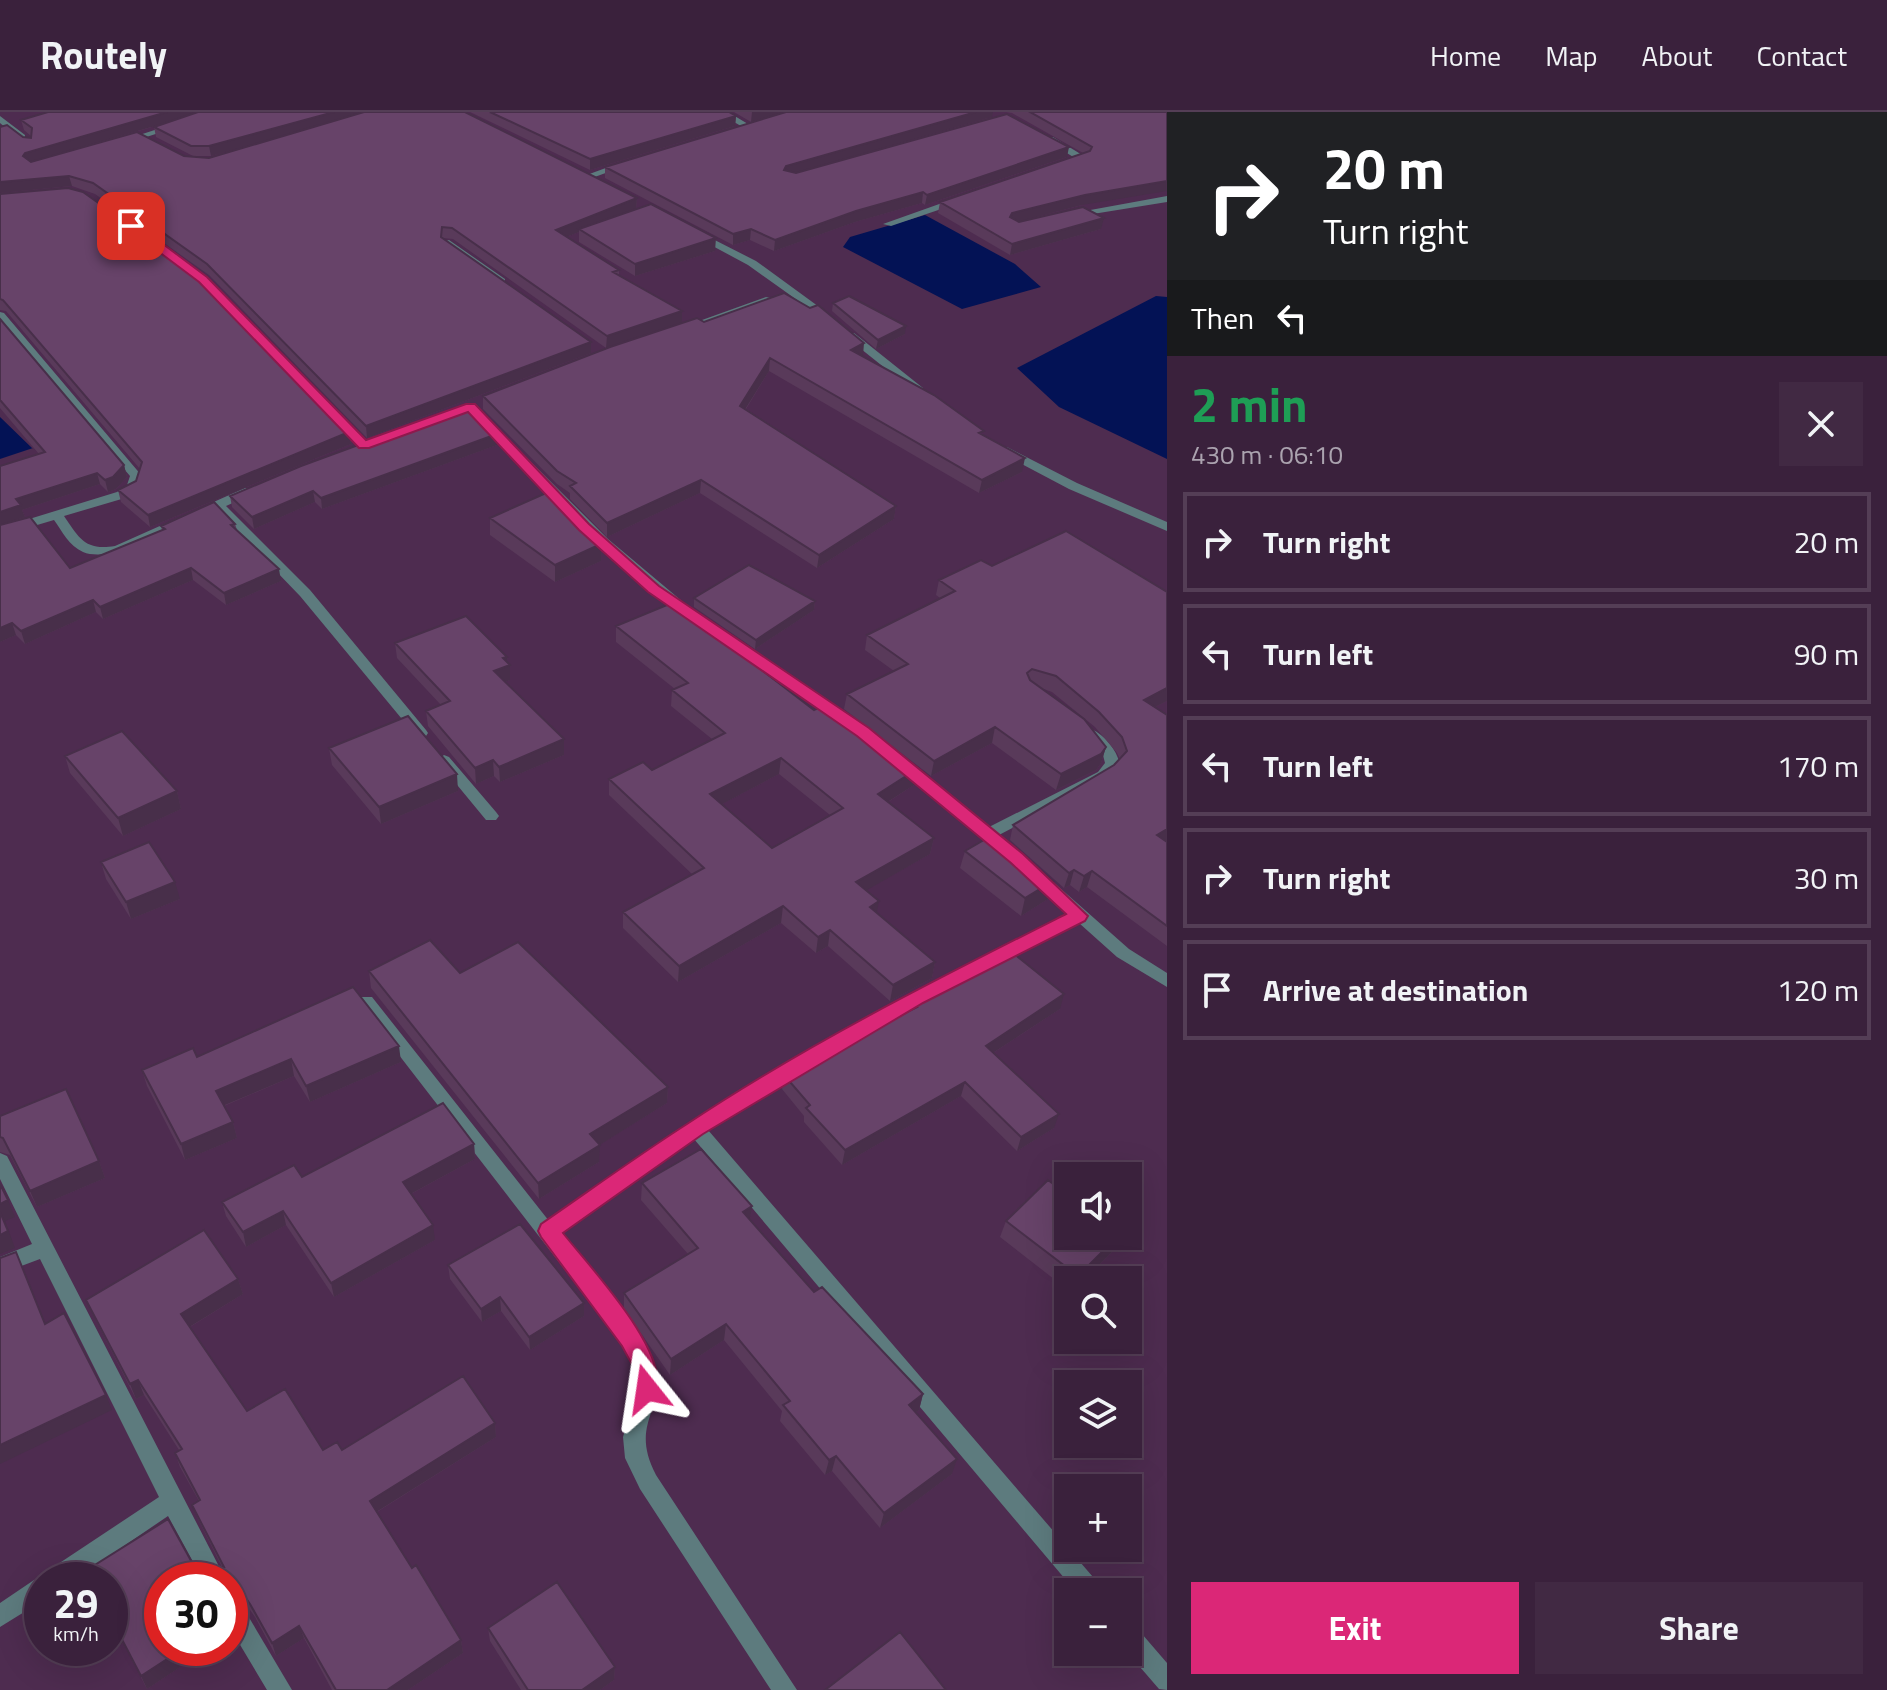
<!DOCTYPE html>
<meta charset="utf-8">
<style>
:root{--surface:#3a213c;--page:#412943;--text:#f1f3f6;--muted:#aba3af;--line:#543e56;--accent:#db2777}
body{margin:0;font-family:"Titillium Web",sans-serif;background:var(--page);color:var(--text);height:100vh;display:flex;flex-direction:column;font-size:30px;white-space:nowrap}
*{box-sizing:border-box;margin:0}
p{font-size:26px;color:var(--muted)}
.icon{flex:none;width:44px;height:44px;fill:none;stroke:currentColor;stroke-width:2;stroke-linecap:round;stroke-linejoin:round}
.map{position:relative;flex:1;overflow:hidden}
.panel{display:flex;flex-direction:column;background:var(--surface);width:720px}
.panel>*{flex:none}
.hud{background:#202124;color:#fff;overflow:hidden}
.tools{position:absolute;left:1054px;top:1050px;display:grid;gap:16px}
.tools a{display:grid;place-items:center;width:88px;height:88px;border-radius:0px;background:var(--surface);box-shadow:0 8px 32px #0002,0 0 0 2px var(--line);font-size:40px}
.speed{position:absolute;left:24px;top:1450px;display:flex;gap:16px;font-size:40px;font-weight:700;text-align:center}
.speed>*{display:grid;place-content:center;width:104px;height:104px;border-radius:50%;background:var(--surface);box-shadow:0 8px 32px #0002,0 0 0 2px var(--line);line-height:1}
.speed small{font-size:20px;font-weight:400}
.speed .limit{border:12px solid #d22;background:#fff;color:#111}
.pin{position:absolute;display:grid;place-items:center;width:68px;height:68px;color:#fff;margin:-34px;border-radius:16px;box-shadow:0 4px 12px #0006}
.me{position:absolute;width:88px;margin:-44px;rotate:345deg;stroke-linejoin:round;filter:drop-shadow(0 0 6px #0008)}
.turn{display:flex;align-items:center;gap:28px;height:168px;padding:0 24px;font-size:36px}
.turn .icon{width:104px;height:104px;stroke-width:2.5}
.turn b{display:block;font-size:56px;line-height:68px}
.then{display:flex;align-items:center;height:76px;padding:0 24px;background:#0003;gap:16px;font-size:30px}
.round{display:grid;place-items:center;flex:none;width:84px;height:84px;border-radius:0px;background:var(--page)}
.headline{display:flex;align-items:center;justify-content:space-between;height:136px;padding:0 24px}
h1{font-size:48px;font-weight:700;line-height:60px;color:#1e9e55}
.button{display:flex;gap:16px;margin-top:auto;padding:16px 24px}
.button a{flex:1;height:92px;border-radius:0px;background:var(--accent);color:#fff;font-size:32px;font-weight:700;line-height:92px;text-align:center}
.button a+a{background:var(--page);color:var(--text)}
ul{padding:0;list-style:none}
li{display:flex;align-items:center;gap:24px;height:100px;margin:0 16px 12px;padding:0 8px;border:4px solid var(--line);border-radius:0px}
li div{flex:1}
li b{display:block;font-size:30px}
li em{font-style:normal}
header{display:flex;align-items:center;gap:48px;box-sizing:border-box;height:112px;padding:0 40px;background:var(--surface);border-bottom:2px solid var(--line)}
header strong{font-size:38px}
nav{display:flex;gap:44px;margin-inline-start:auto;font-size:28px}
main{display:flex;flex:1;min-height:0}
.map>svg:first-child{display:block}
.water{fill:#031255}
.lines{fill:none;stroke-linecap:round;stroke-linejoin:round}
.street{fill:#5d7b7e;fill-rule:evenodd}
.wall{fill:#593a5a;fill-rule:evenodd}
.shaded-wall{fill:#482f4a}
.building{fill:#674369;stroke:#482f4a;stroke-width:2;fill-rule:evenodd}
.route{fill:#db2777;stroke:#8e194d;stroke-width:2}
</style>
<header>
<strong>Routely</strong>
<nav><a>Home</a><a>Map</a><a>About</a><a>Contact</a></nav>
</header>
<main>
<div class="map">
<svg width="1167" height="1578" viewBox="0 0 1167 1578">
<rect width="100%" height="100%" fill="#4e2c50"/>
<path class="water" d="M925,103l90,49 26,23 -79,22 -119,-62 7,-10z
M1156,184l11,1v162l-108,-52 -42,-39z
M0,305l32,31h1l-33,11z"/>
<g class="lines">
<path class="street" d="M717,0h11l25,15 -7,2z
M0,4l25,19v4h-6l-19,-16z
M173,12l7,2 -55,18 -7,-2z
M1047,25h6l34,21 -16,8h-6v-4l10,-4 -28,-17z
M622,50l8,2 -38,14 -8,-2z
M1167,84v6l-99,16 -5,-3z
M959,85l3,1v4l-71,24 -8,-2z
M99,92h6l102,73 161,167v4h-8l-161,-167 -100,-73z
M697,119l59,30 81,59 -9,2 -80,-57 -54,-29 -2,-2z
M449,128l56,39v4h-8l-52,-38v-4z
M766,185l9,2 -89,32 -9,-2z
M0,200l4,1 138,163 -5,14 -12,8 -61,18c15,22 21,35 51,30l130,-58h8v6l-27,12 84,84 116,140 2,3 -2,3h-10l-116,-140 -83,-86c-31,14 -103,55 -134,42 -14,-6 -21,-21 -29,-32l-54,16v-8l117,-36 10,-7 3,-9 -130,-154z
M846,221h8l69,55v4h-8l-69,-55z
M470,292l4,1 134,134 87,73v6h-10l-86,-73 -131,-133 -18,5 -6,-3z
M1007,335l70,36 90,39v9l-98,-42 -66,-35v-6z
M725,524l119,76 2,3 -2,3h-10l-114,-75 -2,-3z
M1091,617c14,6 25,20 29,35l-12,14 -109,57 14,13 -8,5 -5,-1 -108,-91 2,-3h10l85,69 109,-55 7,-9 -2,-8 -19,-21z
M444,643l5,2 47,55 3,4 -3,4h-10l-47,-57 -2,-3z
M1037,759l6,2 86,76 38,24v14l-50,-30 -38,-34 -80,40h-12l-2,-4 2,-4 82,-41 -38,-33 -2,-4z
M926,875l6,1 2,5 -2,5 -224,132 391,454 3,8h-26l-382,-453 -135,95c22,28 91,105 97,134 9,44 -27,55 0,107l141,215h-26l-131,-201 -15,-31 -2,-21 14,-48 -1,-21 -13,-23 -265,-343 2,-5h12l177,224 141,-98z
M0,1041l7,3 219,424h-23l-35,-64 -94,64h-32v21l-42,26v-24l34,-23 10,-2 2,-6 113,-75 -119,-238 -40,15v-17l32,-13 -32,-65z
M230,1484l8,3 54,91h-25l-37,-62z
M1128,1512l8,3 31,36v27l-8,-1 -32,-37z"/>
</g>
<path class="wall" d="M465,0l172,86 -1,11 79,42 -80,25 -56,-34v-10l-13,5 53,33v5l63,48 -76,25 -153,-109 -10,-1 148,104v11l-224,85 -158,-163 -114,-81 -23,-8 -72,7v-66l23,10 8,1v-2l-7,-6 -3,-10zM162,12l-8,3 2,10 37,19h18l57,-16 -59,18 -142,-6z
M470,0h259l7,4 -1,10 -145,44z
M734,0h50l-33,10z
M1006,0h161l-85,93 -64,17 83,7 -91,26 -72,-42 2,-11 143,-49 -71,-40z
M992,5l-197,56 272,-16 -142,48 -3,-2 -67,19 -81,29 -24,-11 -17,5 -128,-67v-11z
M0,82l349,238 2,12 -201,83 -29,-25 -3,-12 18,-9 4,-12 -134,-158 -6,-1z
M833,191l72,31 -29,15 -44,-38z
M0,207l124,146 3,12 -11,12 -8,3 -8,-8 -78,26 3,7 -20,7 65,44 92,-38 -1,-4 74,-2 2,6 44,51 -55,24 -33,-25 -90,39 -7,-7 -71,32 -9,-9 -16,7v-176l39,-12 -39,-46z
M704,210l159,34 120,80 39,36 -43,21 -210,-122 -23,38 150,97 -2,13 -77,49 -117,-75 -93,44 -37,-38v-6l-13,-9 -74,-75v-13z
M497,322v11l-175,64 -7,-7 -61,27 -22,-22 -2,-11z
M490,406l101,19 10,7v17l-46,21 -65,-47z
M992,454l175,26v109l-12,6 12,135v104l-80,-59 -8,5 -9,-7 -6,3 -54,-48 3,-15 101,-60 6,-6 -3,-6 -22,-26 -43,-35 -11,-4 65,59 -5,16 -5,7 -40,20 -64,-47 -61,33 -87,-67 3,-15 47,-23 -29,-21 2,-15 73,-37 -4,-3 3,-15z
M694,486l121,3 -1,9 -59,39 -61,-42z
M616,514l125,28 173,131 -26,17 46,36 -4,16 -64,36 11,23 58,49 -3,16 -42,23 -62,-55 -12,7 -35,-30 -103,59 -55,-54v-16l69,-38 -83,-79v-16l43,-9 60,-31 -41,-33 1,-16 3,-1 -59,-47zM779,662l51,41 -58,33 -50,-44z
M395,531l112,19 3,18 -5,2 59,57v16l-64,27 -6,-6 -18,8 -48,-58 -2,-15 15,-6 -44,-47z
M329,636l129,43 -77,33 -49,-59z
M65,644l112,35 4,18 -58,27 -53,-63z
M965,739l83,48 -27,17 -61,-48z
M101,750l79,37 -49,20 -25,-40z
M369,859l91,2 208,114 -1,16 -68,42v17l-60,37 -168,-211z
M909,889l151,8 -67,44 61,75 -37,23 -56,-55 -119,69 -38,-43v-6l-22,-27 2,-14 122,-62z
M197,945l204,5 -91,40 -16,-26 -70,30 9,16 4,16 -52,22 -38,-74 -5,-16z
M0,1004l99,45 6,17 -68,29 -27,-52 -10,-3z
M474,1032l1,15 -64,35 24,46 -101,57 -48,-72 -40,22 -20,-31 -4,-14 80,-25z
M642,1071l108,36 64,73 109,102 -4,16 -3,2 36,62 -72,54 -48,-57 -7,4 -45,-54 2,-10 -58,-71 -54,35 -46,-66v-16l64,-39 -47,-54z
M1006,1109l62,15h51l-6,15 -29,29h-16v10l-68,-53z
M204,1118l34,49 5,15 -53,33 57,84 38,-22 38,61 14,-8 5,8 121,-74 32,47 1,14 -119,75 35,56 4,-3 45,75 2,13 -55,37h-76l-28,-52 -28,18 -21,-39 -14,-20 -10,-4 -1,1v-14h-68v68h47l-62,41 -24,-46 -37,24 -11,-19h35v-68h-39l97,-61 27,49 27,-1 -24,-48 -6,-14 7,-4 -19,-34 -5,-14 4,-3 -35,-55 -8,4 -43,-84 -7,-15z
M448,1153l136,51 -54,34 -29,-39 -19,11 -32,-43z
M488,1516l127,39 -1,13 -14,10h-79l-31,-49z"/>
<path class="shaded-wall" d="M167,0h36l-176,51 -4,-7 2,-3z
M334,0h38l-161,44 -2,-10z
M752,0h32l-33,10z
M976,0h17l-1,5 -207,59 -1,-6 2,-4z
M736,4l-1,10 -145,44v-11z
M1069,35l-2,10 -142,48 2,-10z
M69,64l3,10 -72,7v-11z
M1167,69v10l-85,14 -72,19v-7l2,-4 73,-18z
M923,80l-1,11 -67,19 -81,29 1,-11 81,-29z
M637,86l-1,11 -57,20v3l-23,9v-11z
M1104,106l-3,11 -91,26 2,-11z
M751,117l-1,11 -17,5v-11z
M716,126l-1,13 -80,25v-12z
M682,199v12l-76,25 1,-12z
M906,214l-1,8 -29,15 2,-9z
M591,230v11l-224,85 -1,-12z
M864,231l-1,13 -12,-6z
M770,246l-1,13 -30,48 1,-13z
M349,320l2,12 -201,83 -2,-12z
M497,322v11l-175,64 -1,-11z
M1025,346l-3,14 -43,21 3,-13z
M124,353l3,12 -11,12 -8,3 -3,-12z
M97,361l3,11 -78,26 3,7 -25,8v-13l16,-13z
M701,368l-1,13 -93,44v-14z
M313,379l2,11 -61,27 -2,-12z
M896,394l-2,13 -77,49 2,-13z
M591,415v17l-9,-13z
M601,432v17l-46,21v-17z
M191,456l2,12 -90,39 -3,-12z
M279,457l2,12 -55,24 -2,-12z
M93,488l3,12 -71,32 -4,-13z
M815,489l-1,9 -59,39 1,-9z
M12,511l4,12 -16,7v-14z
M742,531l-2,16 -7,-11z
M507,545v9l3,-1v15l-15,6 -1,-15 9,-13z
M1167,576v13l-28,14 5,-15z
M995,615l-3,16 -61,33 3,-15z
M564,627v16l-64,27 -1,-15z
M1106,635l-5,16 -5,7 -40,20 5,-16z
M781,646l-2,16 -70,37 1,-17z
M493,648l1,16 -18,8 -1,-16z
M917,657l-3,16 -39,25 3,-16z
M457,662l1,17 -77,33 -2,-17z
M177,679l4,18 -58,27 -5,-18z
M1167,717v12l-15,10 5,-16z
M934,726l-4,16 -77,44 3,-16z
M1074,758l-4,15 -6,3 5,-15z
M1092,759l-5,16 -8,5 5,-16z
M1053,769l-5,18 -27,17 4,-18z
M175,770l5,17 -49,20 -5,-17z
M879,789l-3,16 -6,-10z
M783,794l-2,17 -103,59 1,-16z
M830,818l-2,16 -12,7 2,-16z
M935,850l-3,16 -42,23 3,-16z
M1064,882l-4,15 -78,51 4,-14z
M399,934l2,16 -91,40 -4,-16z
M291,947l3,17 -74,31 -4,-16z
M965,970l-4,14 -119,69 3,-15z
M668,975l-1,16 -77,48v-17z
M1059,1002l-5,14 -37,23 4,-14z
M233,1010l4,16 -52,22 -4,-16z
M474,1032l1,15 -70,38 -2,-15z
M600,1033l-1,17 -60,37 -1,-16z
M99,1049l6,17 -68,29 -7,-16z
M8,1088l7,17 -10,4 10,27 -15,6v-50z
M752,1094l-3,17 -6,-11z
M283,1099l3,14 -40,22 -3,-15z
M433,1113l2,15 -101,57 -3,-14z
M1118,1124h1l-6,15 -29,29h-8l2,-4z
M238,1167l5,15 -57,35 -5,-15z
M500,1185l1,14 -19,11 -1,-13z
M584,1191v13l-54,34 -1,-13z
M726,1212l-2,16 -54,35 1,-16z
M138,1268l6,15 -8,4 -6,-15z
M923,1282l-4,16 -15,10 5,-15z
M106,1283l6,15 -112,54v-19z
M495,1311l1,14 -123,77 -3,-13z
M836,1344l-4,15 -7,4 4,-15z
M957,1347l-5,15 -72,54 4,-15z
M299,1514l5,12 -28,18 -4,-13z
M117,1518l6,13 -37,24 -8,-12 11,-7h21v-14z
M461,1528l2,13 -55,37h-21z
M184,1536h25l-62,41 -6,-13z
M615,1555l-1,13 -14,10h-18z"/>
<path class="building" d="M48,0h119l-142,41 -2,3 8,6 106,-30 47,24 25,2 155,-46h101l172,86 -81,32 63,40 -6,2 69,39 -75,25 -155,-108 -10,-1 -1,10 150,105 -225,84 -159,-162 -114,-81 -24,-7 -69,6v-55l7,-2 16,12 8,1 1,-10 -11,-8z
M198,0h136l-125,34h-18l-37,-19z
M490,0h239l7,4 -146,43z
M786,0h190l-190,54 -2,4 12,3 211,-59 62,33 -142,48 -4,-3 -67,19 -81,29 -24,-11 -18,5 -128,-67z
M1030,0h137v69l-82,14 -73,18 -2,4 9,5 64,-15 21,11 -92,26 -72,-42 150,-51 2,-4z
M68,76l15,4 112,80 154,160 -201,83 -30,-25 18,-9 6,-19 -139,-162 -3,-1v-105z
M651,92l65,34 -81,26 -56,-35z
M784,181l26,15 8,-3 46,38 -13,7 83,45 50,36 -5,2 46,25 -43,22 -212,-122 -30,48 156,100 -77,49 -118,-75 -94,43 -37,-37 6,-3 -19,-12 -74,-75 127,-49 87,-29 7,4z
M849,184l57,30 -28,14 -45,-37z
M0,207l124,146 -11,12 -8,3 -8,-7 -81,26 5,6 -21,7v-46l45,-14 -45,-52z
M467,293l30,29 -176,64 -8,-7 -61,26 -22,-21 71,-30z
M555,377l36,38 -9,4 19,13 -46,21 -65,-47z
M214,390l21,22 -4,1 48,44 -55,24 -33,-25 -91,39 -7,-7 -72,31 -9,-8 -12,5v-103l30,-8 40,51 95,-39 -4,-3z
M1066,419l101,61v96l-23,12 23,15v114l-10,6 10,7v84l-75,-55 -8,5 -10,-6 -5,3 -56,-48 101,-60 13,-14 -5,-14 -23,-25 -43,-36 -24,-7 -5,4 3,7 54,39 22,28 -5,7 -40,20 -66,-47 -61,34 -87,-67 61,-30 -41,-29 88,-44 -16,-11 42,-20 11,6z
M749,453l66,36 -59,39 -62,-42z
M679,488l63,43 -9,5 81,62 16,-8 87,67 -39,25 56,44 -78,44 23,19 -9,6 65,55 -42,23 -63,-55 -12,7 -35,-31 -104,60 -56,-54 81,-44 -95,-89 34,-17 9,8 73,-37 -53,-43 16,-7 -72,-57zM781,646l62,50 -71,40 -62,-54z
M466,504l41,41 -4,1 7,7 -16,6 70,68 -65,28 -6,-7 -18,8 -49,-57 24,-10 -55,-58z
M408,604l49,58 -78,33 -50,-59z
M122,619l55,60 -59,27 -53,-62z
M996,721l57,48 -28,17 -60,-47z
M149,730l26,40 -49,20 -25,-40z
M430,828l30,33 58,-31 150,145 -78,47 10,11 -62,38 -169,-212z
M1008,837l56,45 -78,52 73,68 -38,23 -56,-55 -120,68 -39,-42 4,-3 -26,-30 133,-68 -8,-6z
M353,875l46,59 -93,40 -15,-27 -75,32 17,31 -52,22 -39,-74 51,-22 4,9z
M66,977l33,72 -69,30 -27,-53 -3,-1v-21z
M443,991l31,41 -71,38 30,43 -102,58 -48,-72 -40,21 -21,-30 72,-37 8,12z
M701,1037l51,57 -9,6 71,80 8,-5 101,107 -14,11 48,54 -73,54 -48,-57 -7,4 -46,-55 7,-4 -64,-77 -55,35 -47,-66 74,-45 -56,-65z
M1048,1068l20,15v41h50l-40,40 -72,-55z
M0,1072l8,16 -8,4z
M0,1100l8,19 -8,4z
M520,1112l64,79 -55,34 -29,-40 -19,12 -33,-44z
M204,1118l34,49 -57,35 66,97 38,-22 38,61 14,-8 5,8 121,-74 32,47 -125,78 42,67 4,-3 45,75 -74,50h-51l-37,-64 -27,17 -22,-39 -14,-20 -6,-2v-2h-68v68h22l-43,28 -24,-46 -7,4v-54h-39l97,-61 27,49 29,-1 -32,-62 8,-5 -25,-47 7,-4 -44,-69 -8,4 -44,-84z
M16,1140l29,72 19,-11 42,82 -106,50v-187z
M557,1470l58,85 -33,23h-54l-40,-62z
M900,1520l46,58h-121z
M75,1536h14l-11,7z"/>
<path class="route" d="M127,111h8l72,54 159,163 100,-36h9l114,120 70,62 210,142 154,126 65,62 -3,5 -162,82 -49,29 -171,102 -140,99c25,32 111,122 92,163l-8,4 -8,-4 -5,-28 -12,-22 -81,-109 -3,-6 3,-7c48,-33 96,-68 146,-100 120,-80 250,-145 379,-210l-55,-51 -154,-127 -209,-144 -69,-62 -111,-118 -99,36h-10l-160,-166 -72,-54z"/>
</svg>
<div class="tools">
<a><svg class="icon" aria-label="sound" viewBox="0 0 24 24"><path d="M4 9h4l5-4v14l-5-4H4zM17 9q2 3 0 6"/></svg></a>
<a><svg class="icon" aria-label="search" viewBox="0 0 24 24"><circle cx="10" cy="10" r="6"/><path d="M15 15l6 6"/></svg></a>
<a><svg class="icon" aria-label="layers" viewBox="0 0 24 24"><path d="M12 4l9 5-9 5-9-5zM3 14l9 5 9-5"/></svg></a>
<a>+</a>
<a>−</a>
</div>
<div class="speed"><div>29<small>km/h</small></div><div class="limit">30</div></div>
<div class="pin" style="left:131px;top:114px;background:#d93025"><svg class="icon" aria-label="arrive" viewBox="0 0 24 24"><path d="M6 21V4h12l-3 4 3 4H6"/></svg></div>
<svg class="me" style="left:647px;top:1277px" viewBox="-20 -20 40 40"><path d="M0-17L14 15 0 8-14 15z" fill="#db2777" stroke="#fff" stroke-width="4"/></svg>
</div>
<section class="panel">
<div class="hud">
<div class="turn"><svg class="icon" aria-label="right" viewBox="0 0 24 24"><path d="M7 20v-9h11M14 6l5 5-5 5"/></svg><div><b>20 m</b>Turn right</div></div>
<div class="then">Then<svg class="icon" aria-label="left" viewBox="0 0 24 24"><path d="M17 20v-9H6M10 6l-5 5 5 5"/></svg></div>
</div>
<div class="headline"><div><h1>2 min</h1><p>430 m · 06:10</p></div><a class="round"><svg class="icon" aria-label="close" viewBox="0 0 24 24"><path d="M6 6l12 12M18 6L6 18"/></svg></a></div>
<ul>
<li><svg class="icon" aria-label="right" viewBox="0 0 24 24"><path d="M7 20v-9h11M14 6l5 5-5 5"/></svg><div><b>Turn right</b></div><em>20 m</em></li>
<li><svg class="icon" aria-label="left" viewBox="0 0 24 24"><path d="M17 20v-9H6M10 6l-5 5 5 5"/></svg><div><b>Turn left</b></div><em>90 m</em></li>
<li><svg class="icon" aria-label="left" viewBox="0 0 24 24"><path d="M17 20v-9H6M10 6l-5 5 5 5"/></svg><div><b>Turn left</b></div><em>170 m</em></li>
<li><svg class="icon" aria-label="right" viewBox="0 0 24 24"><path d="M7 20v-9h11M14 6l5 5-5 5"/></svg><div><b>Turn right</b></div><em>30 m</em></li>
<li><svg class="icon" aria-label="arrive" viewBox="0 0 24 24"><path d="M6 21V4h12l-3 4 3 4H6"/></svg><div><b>Arrive at destination</b></div><em>120 m</em></li>
</ul>
<div class="button"><a>Exit</a><a>Share</a></div>
</section>
</main>
